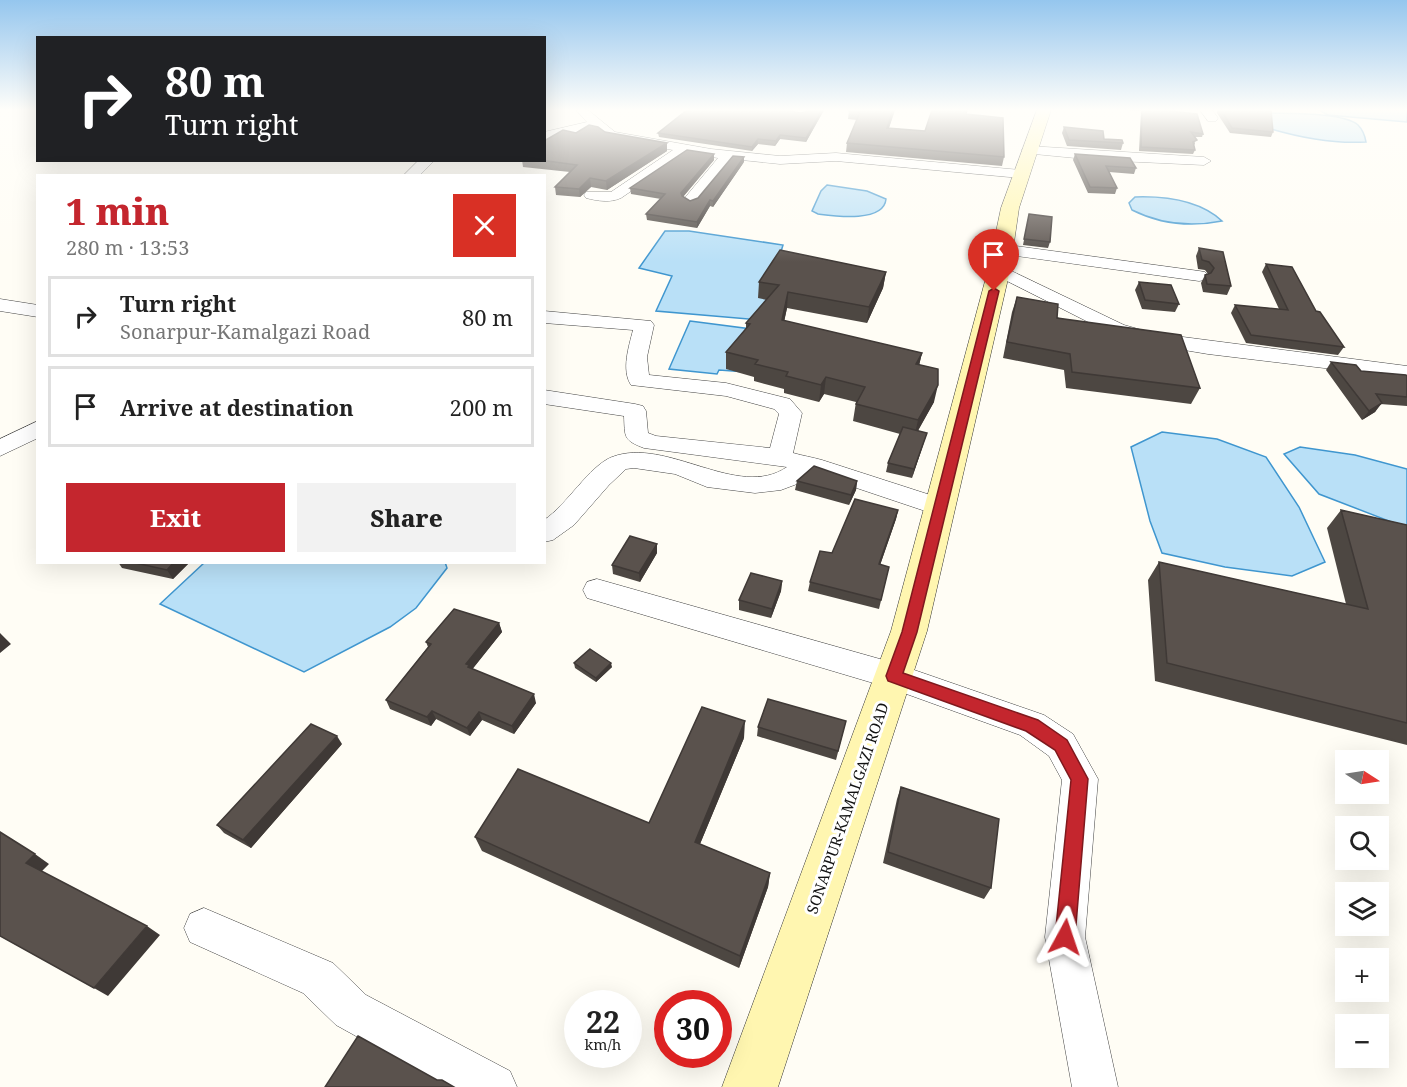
<!DOCTYPE html>
<meta charset="utf-8">
<style>
:root{--surface:#fff;--page:#f2f2f2;--text:#222;--muted:#767676;--line:#e0e0e0;--accent:#c4262e}
body{margin:0;font-family:"Noto Serif",serif;background:var(--page);color:var(--text);height:100vh;display:flex;flex-direction:column;font-size:22px;white-space:nowrap}
*{box-sizing:border-box;margin:0}
p{font-size:20px;color:var(--muted)}
.icon{flex:none;width:33px;height:33px;fill:none;stroke:currentColor;stroke-width:2;stroke-linecap:round;stroke-linejoin:round}
.map{position:relative;flex:1;overflow:hidden}
.details{position:absolute;left:36px;top:174px;width:510px;height:390px;display:flex;flex-direction:column;background:var(--surface);border-radius:0px;box-shadow:0 6px 24px #0002}
.details>*{flex:none}
.guide{position:absolute;left:36px;top:36px;width:510px;height:126px;border-radius:0px;box-shadow:0 6px 24px #0002;background:#202124;color:#fff;overflow:hidden}
.needle{width:39px;rotate:102deg}
.tools{position:absolute;left:1335px;top:750px;display:grid;gap:12px}
.tools a{display:grid;place-items:center;width:54px;height:54px;border-radius:0px;background:var(--surface);box-shadow:0 6px 24px #0002;font-size:30px}
.speed{position:absolute;left:564px;top:990px;display:flex;gap:12px;font-size:30px;font-weight:700;text-align:center}
.speed>*{display:grid;place-content:center;width:78px;height:78px;border-radius:50%;background:var(--surface);box-shadow:0 6px 24px #0002;line-height:1}
.speed small{font-size:15px;font-weight:400}
.speed .limit{border:9px solid #d22;background:#fff;color:#111}
.pin{position:absolute;display:grid;place-items:center;width:51px;height:51px;color:#fff;margin:-62px -26px;border-radius:50% 50% 50% 0;rotate:-45deg;box-shadow:0 0 6px #0007}
.pin .icon{rotate:45deg}
.me{position:absolute;width:66px;margin:-33px;rotate:5deg;stroke-linejoin:round;filter:drop-shadow(0 0 4px #0008)}
.turn{display:flex;align-items:center;gap:21px;height:126px;padding:0 30px;font-size:27px}
.turn .icon{width:78px;height:78px;stroke-width:2.5}
.turn b{display:block;font-size:42px;line-height:51px}
.round{display:grid;place-items:center;flex:none;width:63px;height:63px;border-radius:0px;background:var(--page)}
.summary{display:flex;align-items:center;justify-content:space-between;height:102px;padding:0 30px}
h1{font-size:36px;font-weight:800;line-height:45px;color:var(--accent)}
.primary-button{display:flex;gap:12px;margin-top:auto;padding:12px 30px}
.primary-button a{flex:1;height:69px;border-radius:0px;background:var(--accent);color:#fff;font-size:24px;font-weight:800;line-height:69px;text-align:center}
.primary-button a+a{background:var(--page);color:var(--text)}
ul{padding:0;list-style:none}
li{display:flex;align-items:center;gap:18px;height:81px;margin:0 12px 9px;padding:0 18px;border:3px solid var(--line);border-radius:0px}
li div{flex:1}
li b{display:block;font-size:22px}
li em{font-style:normal}
.map>svg:first-child{display:block}
.water{fill:#b9e0f7;stroke:#3f96cf;stroke-width:1.5}
.lines{fill:none;stroke-linecap:round;stroke-linejoin:round}
.street-casing{stroke:#444;stroke-width:1}
.secondary-casing{stroke:#333;stroke-width:1}
.street{fill:#fff;fill-rule:evenodd}
.secondary{fill:#fff6b0;fill-rule:evenodd}
.wall{fill:#4d4742}
.shaded-wall{fill:#3f3936}
.building{fill:#5a524d;stroke:#3f3936;stroke-width:1.5}
.route{fill:#c4262e;stroke:#7f191e;stroke-width:1.5}
.labels{text-anchor:middle;dominant-baseline:central;stroke-width:6;stroke-linejoin:round;paint-order:stroke}
.street-label{font-size:15px;fill:#111;stroke:#fff}
</style>
<div class="map">
<svg width="1407" height="1087" viewBox="0 0 1407 1087">
<rect width="100%" height="100%" fill="#fffdf5"/>
<path class="water" d="M1319,110h88v12l-79,-7z
M1267,113c22,1 75,-1 91,12 5,5 7,11 8,17 -32,2 -64,-4 -95,-13z
M827,185l40,6 19,8c-2,24 -52,17 -68,15l-6,-3 9,-20z
M1135,197c31,-1 64,3 87,24 -30,6 -62,3 -90,-11l-3,-7z
M665,231h24l94,14 -23,75 -104,-9 16,-35 -33,-8z
M690,321l69,9 -13,42 -27,-2 -2,4 -48,-5z
M1162,432l55,7 49,18 33,50 26,55 -33,14 -67,-9 -63,-14 -12,-32 -19,-74z
M1300,447l55,8 52,14v59l-88,-34 -35,-40z
M445,562l2,6 -31,40 -26,19 -86,45 -144,-68 44,-41z"/>
<g class="lines">
<defs>
<path id="street" d="M576,110h12l27,22 96,17 69,7 56,-3 184,17 7,4 -7,4 -184,-17 -56,3 -48,-5 -36,44 -5,2 -8,-5 35,-42 -31,-5 -66,45c-11,5 -23,3 -35,0l-2,-3 2,-3h25l62,-42 -67,-12 -11,-10 -51,12v-8l43,-10z
M784,110h31c-7,6 -24,6 -31,0z
M1200,110h12l6,8 -2,3h-8z
M1029,146l175,11 7,4 -7,4 -108,-5 -72,-7 -2,-3z
M419,160h16l-16,16h-16z
M1001,244l198,27 6,1 3,4 -3,4 -6,1 -204,-28 -2,-4 2,-4z
M999,265l125,60 28,8 255,33v12l-199,-24 -66,-11 -32,-10 -117,-59 -3,-4 3,-4z
M0,299l38,6v12l-38,-6z
M544,311l107,10 3,4 -7,32 2,18 77,8 64,16 12,14 -9,40c11,3 18,4 29,7l127,41 4,6 -4,6 -9,3 -128,-43 -15,11 -16,6 -26,3 -48,-6 -32,-13 -41,-6 -8,1 -17,16 -35,40 -21,15 -9,2v-22c23,-15 45,-54 68,-63 55,-21 126,44 175,10l-143,-19c-21,-8 -19,-11 -20,-32l-80,-12v-14l91,14 8,2 3,5 2,22 8,3 114,12 9,-34 -5,-5 -48,-13 -95,-11c-10,-15 -2,-39 2,-55l-89,-7z
M38,421v17l-38,18v-17z
M597,579l297,84 150,52 29,19 25,45 -13,158 33,150h-46l-27,-150 17,-157 -13,-24 -29,-21 -130,-47 -303,-90 -4,-8 4,-8z
M204,908l129,55 33,32 144,76 7,16h-69l-112,-62 -33,-32 -113,-51 -6,-14 6,-14z"/>
<path id="secondary" d="M1037,110h14l-32,98 -9,62 -83,361 -149,456h-56l169,-456 97,-361 13,-62z"/>
</defs>
<use href="#street" class="street-casing"/>
<use href="#secondary" class="secondary-casing"/>
<use href="#street" class="street"/>
<use href="#secondary" class="secondary"/>
</g>
<path class="wall" d="M813,110h11l-18,32 -26,-3 -5,7 -17,-2 -6,7 -93,-14 -1,-4 142,-20z
M849,110h46l-6,18 36,3 41,-17 38,43 -2,9 -156,-14 1,-9 10,-23 -9,-1z
M1125,110h45v1l33,23 -1,3h-8l1,7 -1,1 1,5 -2,4 -54,-3 2,-40z
M1217,110h54l2,22 -2,5 -41,-4 -13,-20z
M1064,127l40,12 19,4 -2,7 -54,-4 -5,-13z
M605,132l62,19 -60,39 -16,-3 -11,10 -24,-2 -1,-8 15,-15 -47,-5 -1,-7h22l32,-27z
M714,154v6l-31,37 7,4 8,-3 46,-36 -31,45 -3,-1 -13,22 -50,-8 -1,-6 15,-15 -30,-5 -1,-6z
M1075,154l61,14 -2,6 -25,-2 8,16 -2,6 -27,-1 -15,-33z
M1029,214l21,28 -2,6 -25,-3z
M1199,248l32,38 -4,9 -24,-3 -2,-9 4,-8 3,-1 -3,-4 -7,-1 -2,-13z
M1266,264l50,47 28,36 -6,8 -92,-12 -15,-30 4,-8 44,4 -17,-37z
M886,272l-3,16 -16,35 -80,-15 -3,13 138,32 -3,12 15,37 -16,28 6,12 -12,36 -26,-6 2,-9 12,-29 -47,-13 3,-19 -32,-8 -5,8 -35,-9v-4l-30,-8v-4l-28,-8v-17l20,-23v-6l21,-23 -9,-2 1,-16z
M1139,282l40,22 -4,8 -33,-3 -7,-19z
M1017,297l183,91 -9,16 -125,-16 -2,-18 -61,-12 9,-46z
M1331,362l30,9 46,5v30l-27,-2 -5,8 -13,8 -36,-50z
M797,481h60l-1,9 -7,15 -54,-15z
M898,510l-2,9 -16,46 9,2 -10,42 -71,-18 2,-9 22,-29z
M1341,510l66,15v220l-252,-64 -7,-101 11,-18 187,42 -19,-76z
M657,544v9l-17,29 -27,-8 -1,-9z
M118,562h72l-17,17 -51,-11z
M782,581l-1,10 -10,27 -32,-8v-10z
M499,623l3,9 -30,37 64,34 -22,31 -32,-14 -12,16 -34,-17 -5,7 -41,-17 -4,-9 42,-53 -2,-5z
M574,663l38,4 -16,15 -21,-14z
M846,721l-10,39 -79,-24 1,-9z
M744,738l-44,106 70,29 -2,14 -29,81 -257,-117 -7,-14 174,-14z
M342,744l-91,104 -27,-15 -7,-8z
M901,787l90,101 -7,11 -101,-36 14,-64z"/>
<path class="shaded-wall" d="M822,110h2l-18,32v-4z
M893,110h2l-9,26 1,-8z
M780,135v4l-5,7 1,-5z
M758,139v5l-6,7v-4z
M667,143v8l-60,39 -1,-9z
M714,154v6l-33,39v-6z
M744,157v5l-31,45v-6z
M590,178l1,9 -11,10 -1,-8z
M710,200v6l-13,22v-6z
M886,272l-3,16 -16,35 2,-16z
M788,292l-1,16 -6,29 1,-17z
M922,353l-4,17 -2,-6z
M826,377l-2,17 -5,8 2,-17z
M938,385l-4,17 -20,36 4,-18z
M1382,403l-7,9 -13,8 7,-9z
M927,433l-15,45 2,-9z
M857,481l-1,9 -7,15 2,-10z
M898,510l-2,9 -19,55 2,-10z
M657,544v9l-17,29 -1,-9z
M174,562h16l-17,17 -6,-9z
M782,581l-1,10 -10,27 1,-9z
M499,623l3,9 -31,39 -5,-7z
M0,633l11,11 -11,9z
M611,663l1,4 -16,15v-4z
M534,694l2,9 -22,31 -2,-8z
M432,711l4,8 -5,7 -4,-9z
M479,712l3,8 -12,16 -3,-8z
M745,721l-1,17 -49,118v-14z
M337,736l5,8 -91,104 -8,-8z
M35,854l14,10 -9,9 -14,-10z
M770,873l-2,14 -29,81 1,-12z
M147,926l13,9 -52,61 -14,-8z"/>
<path class="building" d="M687,110h99l14,3 13,-3h9l-16,28 -26,-3 -4,6 -18,-2 -6,8 -94,-14z
M849,110h44l-6,18 38,3 7,-21h35l-1,4 37,4 1,39 -157,-14 13,-31 -11,-1z
M1142,110h28v1l27,3 6,20 -12,-2 6,8 -4,2 2,8 -54,-3z
M1221,110h50l2,22 -41,-4z
M589,125l9,2 7,5 62,11 -61,38 -16,-3 -11,11 -24,-2 22,-22 -37,-5h4v-19l19,-11 13,3z
M1064,127l39,4 1,8 18,1 1,3 -54,-3z
M687,150l27,4 -33,39 1,3 8,5 8,-3 35,-42 11,1 -31,44 -3,-1 -13,22 -51,-8 19,-20 -35,-6z
M1075,154l55,4 6,10 -30,-2 11,22 -27,-1z
M1029,214l23,3 -2,25 -26,-3z
M1199,248l24,4 8,34 -24,-2 -2,-9 6,-2 3,-5 -5,-6 -7,-2z
M780,250l106,22 -17,35 -81,-15 -6,28 140,33 -6,11 22,5v16l-20,35 -62,-16 9,-17 -39,-10 -5,8 -35,-9 2,-4 -33,-8 3,-4 -32,-8 24,-28 -4,-1 33,-38 -20,-3z
M1266,264l26,3 24,44 4,1 24,35 -93,-12 -16,-30 53,5z
M1139,282l32,3 8,19 -34,-4z
M1017,297l41,7 -1,14 124,17 19,53 -128,-16 -2,-18 -63,-12z
M1331,362l25,3 5,6 45,4 1,1v21l-31,-3 6,9 -13,8z
M903,427l24,6 -13,36 -26,-6z
M814,466l43,15 -6,14 -54,-14z
M855,499l43,11 -19,54 10,3 -8,33 -71,-18 10,-31 12,2z
M1341,510l66,15v198l-240,-60 -8,-101 209,47z
M630,536l27,8 -18,29 -27,-8z
M131,562h43l-7,8z
M751,573l31,8 -10,28 -33,-9z
M454,609l45,14 -33,41 3,1 -1,2 66,27 -22,32 -33,-14 -12,16 -35,-17 -5,6 -41,-17 45,-56 -5,-2z
M590,649l21,14 -15,15 -22,-15z
M768,699l78,22 -8,30 -80,-24z
M702,707l43,14 -50,121 75,31 -30,83 -265,-119 43,-68 131,54z
M311,724l26,12 -94,104 -26,-15z
M901,787l98,32 -8,69 -103,-36z
M0,832l35,22 -9,9 121,63 -53,62 -94,-52z
M358,1036l79,44h5l12,7h-129z"/>
<linearGradient id="sky" x2="0" y2="1"><stop stop-color="#95c6ee"/><stop offset="0.42" stop-color="#fffefa"/><stop offset="1" stop-color="#fffefa" stop-opacity="0"/></linearGradient>
<rect width="1407" height="262" fill="url(#sky)"/>
<path class="route" d="M994,288l5,3 -82,341 -14,41 135,47 29,20 21,39 -13,158 -3,7 -7,3 -7,-3 -3,-7 16,-157 -16,-30 -29,-19 -138,-50 -2,-5 16,-44 87,-341z"/>
<g class="labels">
<g class="street-label">
<text transform="translate(847 808) rotate(-71)">SONARPUR-KAMALGAZI ROAD</text>
</g>
</g>
</svg>
<div class="tools">
<a><svg class="needle" viewBox="-14 -14 28 28"><path d="M0-13l5 13h-10z" fill="#e53935"/><path d="M0 13l5-13h-10z" fill="#767676"/></svg></a>
<a><svg class="icon" aria-label="search" viewBox="0 0 24 24"><circle cx="10" cy="10" r="6"/><path d="M15 15l6 6"/></svg></a>
<a><svg class="icon" aria-label="layers" viewBox="0 0 24 24"><path d="M12 4l9 5-9 5-9-5zM3 14l9 5 9-5"/></svg></a>
<a>+</a>
<a>−</a>
</div>
<div class="speed"><div>22<small>km/h</small></div><div class="limit">30</div></div>
<div class="pin" style="left:994px;top:291px;background:#d93025"><svg class="icon" aria-label="arrive" viewBox="0 0 24 24"><path d="M6 21V4h12l-3 4 3 4H6"/></svg></div>
<svg class="me" style="left:1065px;top:937px" viewBox="-20 -20 40 40"><path d="M0-17L14 15 0 8-14 15z" fill="#c4262e" stroke="#fff" stroke-width="4"/></svg>
<div class="guide">
<div class="turn"><svg class="icon" aria-label="right" viewBox="0 0 24 24"><path d="M7 20v-9h11M14 6l5 5-5 5"/></svg><div><b>80 m</b>Turn right</div></div>
</div>
<section class="details">
<div class="summary"><div><h1>1 min</h1><p>280 m · 13:53</p></div><a class="round" style="background:#d93025;color:#fff"><svg class="icon" aria-label="close" viewBox="0 0 24 24"><path d="M6 6l12 12M18 6L6 18"/></svg></a></div>
<ul>
<li><svg class="icon" aria-label="right" viewBox="0 0 24 24"><path d="M7 20v-9h11M14 6l5 5-5 5"/></svg><div><b>Turn right</b><p>Sonarpur-Kamalgazi Road</p></div><em>80 m</em></li>
<li><svg class="icon" aria-label="arrive" viewBox="0 0 24 24"><path d="M6 21V4h12l-3 4 3 4H6"/></svg><div><b>Arrive at destination</b></div><em>200 m</em></li>
</ul>
<div class="primary-button"><a>Exit</a><a>Share</a></div>
</section>
</div>
